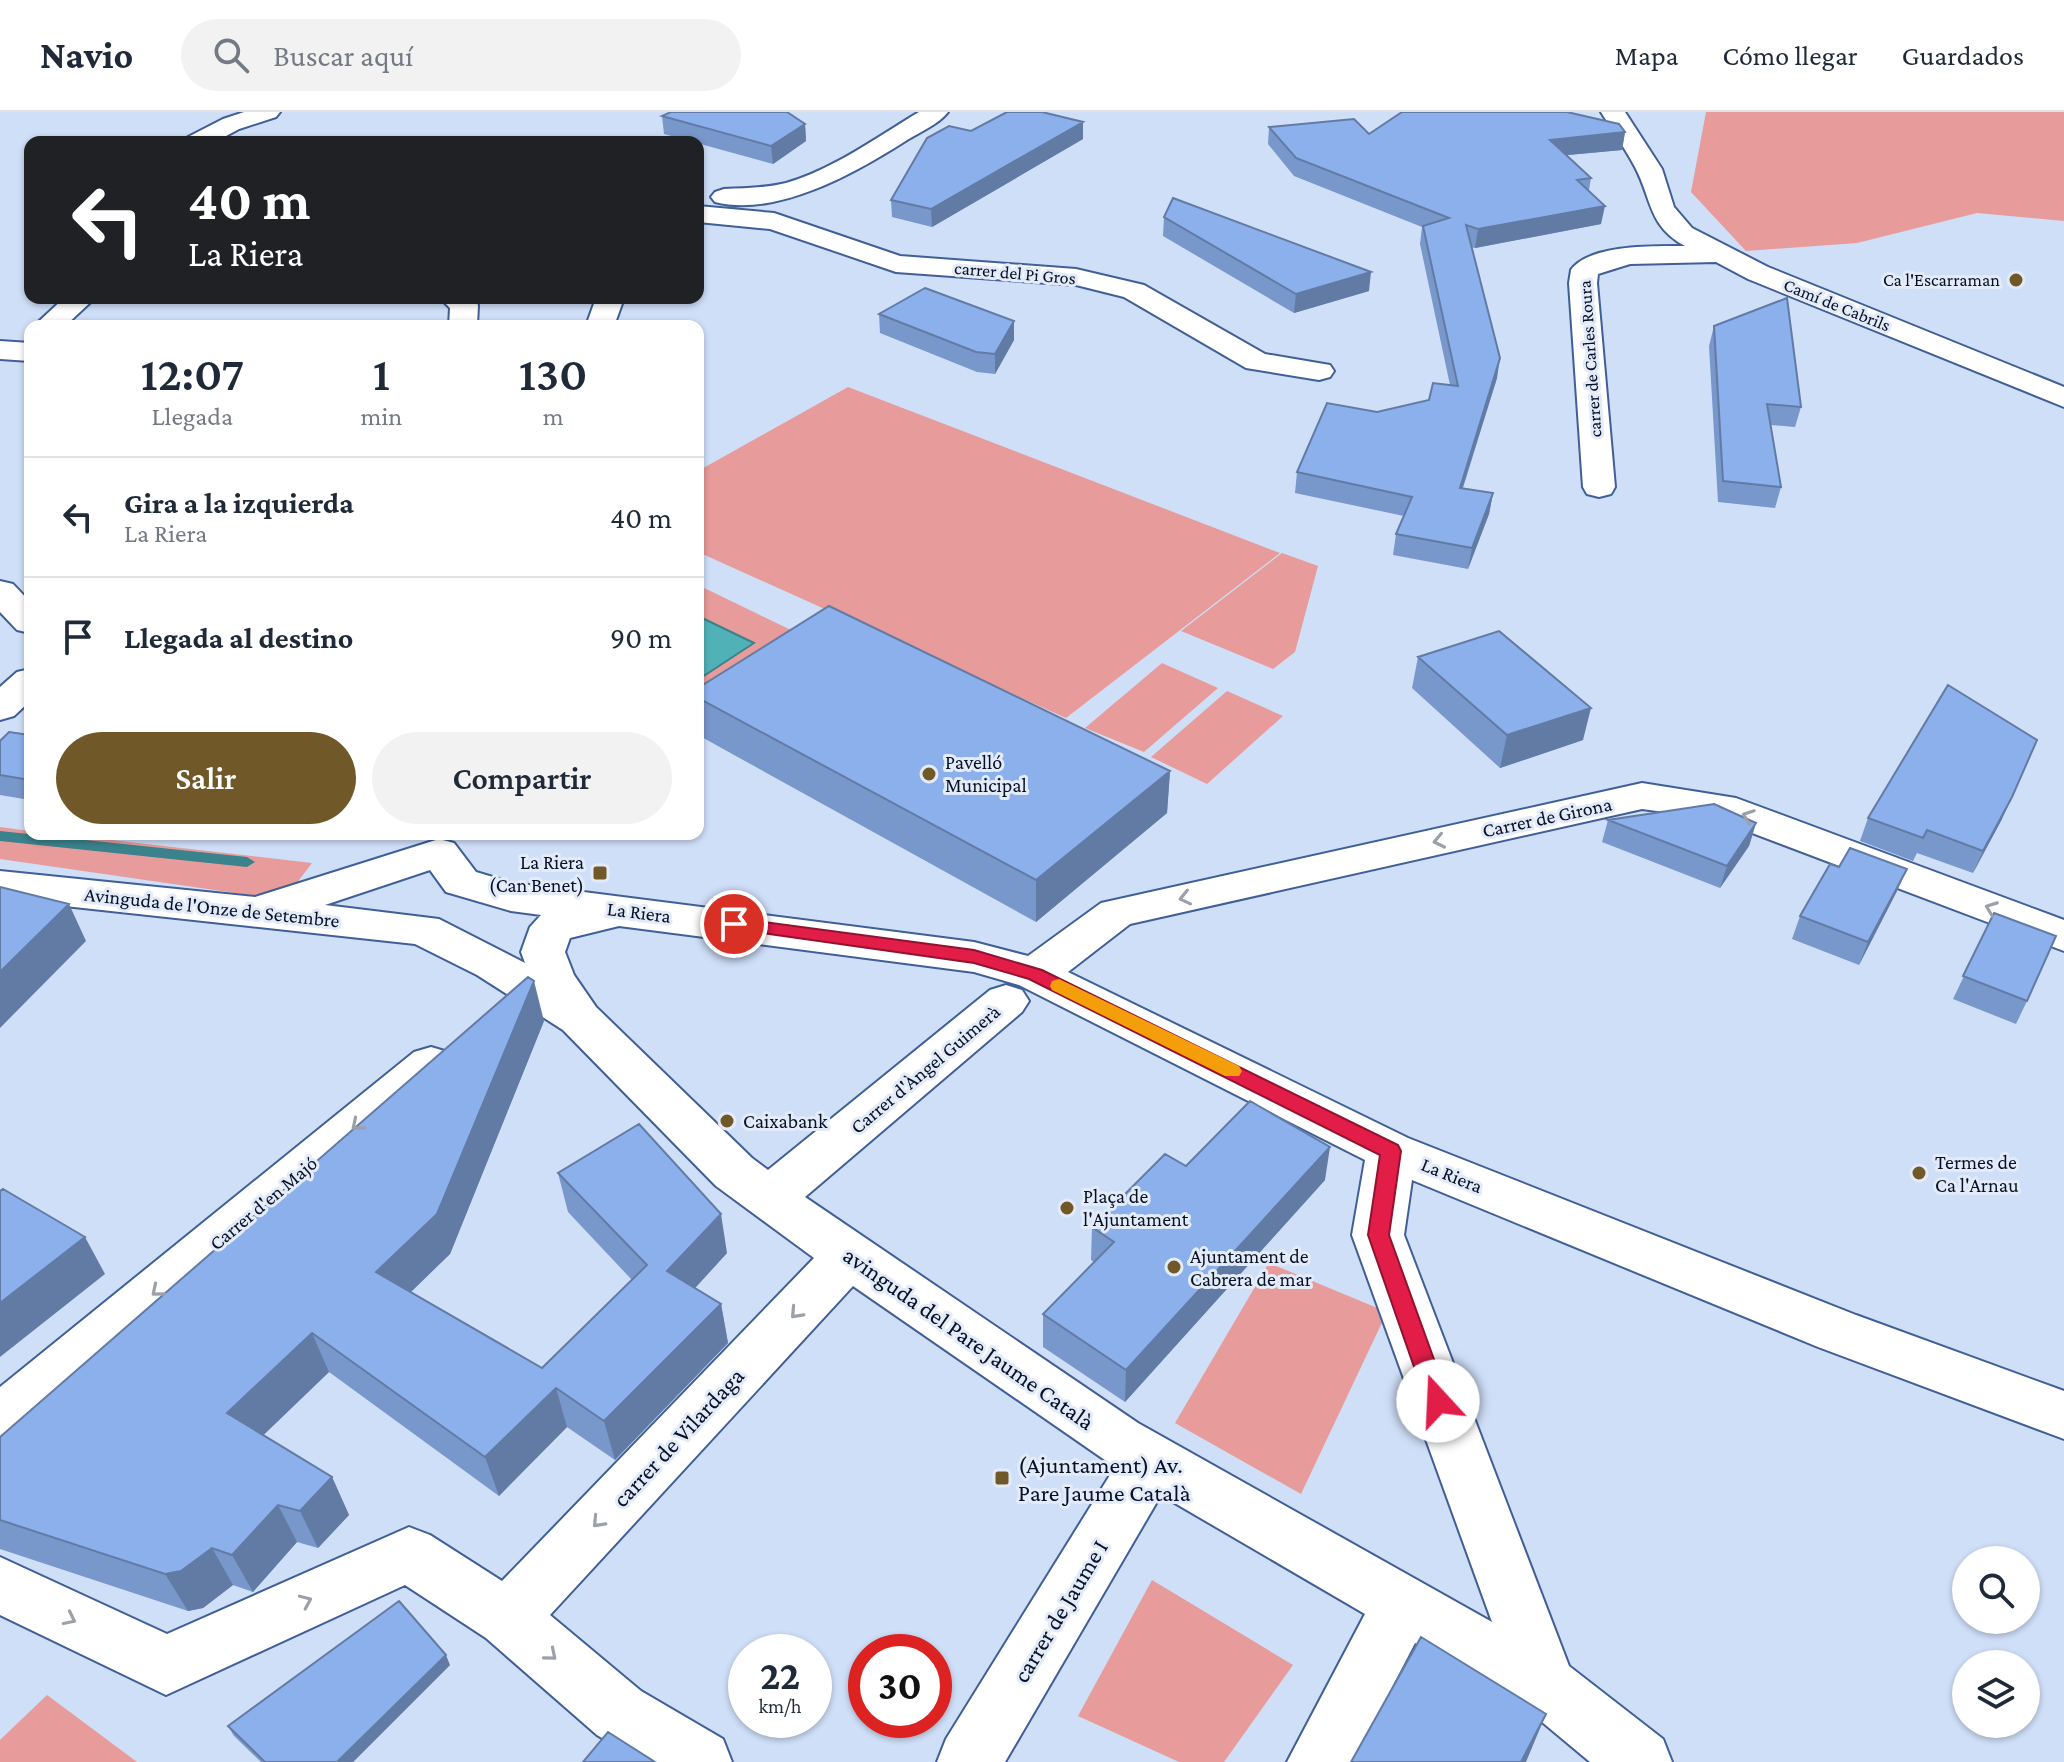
<!DOCTYPE html>
<html lang="es">
<meta charset="utf-8">
<style>
:root{--surface:#fff;--page:#f2f2f3;--text:#1f2937;--muted:#747a83;--line:#e0e1e3;--accent:#715829}
body{margin:0;font-family:"Crimson Pro",serif;background:var(--page);color:var(--text);height:100vh;display:flex;flex-direction:column;font-size:30px;white-space:nowrap}
*{box-sizing:border-box;margin:0}
p{font-size:26px;color:var(--muted)}
.icon{flex:none;width:44px;height:44px;fill:none;stroke:currentColor;stroke-width:2;stroke-linecap:round;stroke-linejoin:round}
.map{position:relative;flex:1;overflow:hidden}
.details{position:absolute;left:24px;top:208px;width:680px;height:520px;display:flex;flex-direction:column;background:var(--surface);border-radius:16px;box-shadow:0 2px 6px #0004}
.details>*{flex:none}
.top-card{position:absolute;left:24px;top:24px;width:680px;height:168px;border-radius:16px;box-shadow:0 2px 6px #0004;background:#202124;color:#fff;overflow:hidden}
.fabs{position:absolute;left:1952px;top:1434px;display:grid;gap:16px}
.fabs a{display:grid;place-items:center;width:88px;height:88px;border-radius:50%;background:var(--surface);box-shadow:0 2px 6px #0004;font-size:40px}
.speed{position:absolute;left:728px;top:1522px;display:flex;gap:16px;font-size:40px;font-weight:700;text-align:center}
.speed>*{display:grid;place-content:center;width:104px;height:104px;border-radius:50%;background:var(--surface);box-shadow:0 2px 6px #0004;line-height:1}
.speed small{font-size:20px;font-weight:400}
.speed .limit{border:12px solid #d22;background:#fff;color:#111}
.pin{position:absolute;display:grid;place-items:center;width:68px;height:68px;color:#fff;margin:-34px;border:4px solid #fff;border-radius:50%;box-shadow:0 2px 8px #0007}
.me{position:absolute;width:88px;margin:-44px;rotate:340deg;stroke-linejoin:round;filter:drop-shadow(0 0 6px #0008)}
.turn{display:flex;align-items:center;gap:28px;height:168px;padding:0 32px;font-size:36px}
.turn .icon{width:104px;height:104px;stroke-width:2.5}
.turn b{display:block;font-size:56px;line-height:68px}
.eta{display:flex;justify-content:space-evenly;align-items:center;height:136px;text-align:center}
.eta b{font-size:48px;font-weight:600;line-height:56px}
.primary-button{display:flex;gap:16px;margin-top:auto;padding:16px 32px}
.primary-button a{flex:1;height:92px;border-radius:48px;background:var(--accent);color:#fff;font-size:32px;font-weight:600;line-height:92px;text-align:center}
.primary-button a+a{background:var(--page);color:var(--text)}
ul{padding:0;list-style:none}
li{display:flex;align-items:center;gap:24px;height:120px;padding:0 32px;border-top:2px solid var(--line)}
li div{flex:1}
li b{display:block;font-size:30px}
li em{font-style:normal}
header{display:flex;align-items:center;gap:48px;box-sizing:border-box;height:112px;padding:0 40px;background:var(--surface);border-bottom:2px solid var(--line)}
header strong{font-size:38px}
nav{display:flex;gap:44px;margin-inline-start:auto;font-size:28px}
.search{width:560px;height:72px;background:var(--page);display:flex;align-items:center;gap:20px;box-sizing:border-box;padding:0 28px;border-radius:44px;color:var(--muted);font-size:30px}
.map>svg:first-child{display:block}
.green{fill:#e79b9a}
.water{fill:#50b2b7;stroke:#3a828c;stroke-width:2}
.lines{fill:none;stroke-linecap:round;stroke-linejoin:round}
.stream{fill:#3a828c;fill-rule:evenodd}
.minor-casing{stroke:#3f5f96;stroke-width:4}
.minor{fill:#fff;fill-rule:evenodd}
.wall{fill:#7897cb}
.shaded-wall{fill:#627ba5}
.building{fill:#8cb0ec;stroke:#627ba5;stroke-width:2}
.oneway{stroke:#9ba0a9}
.route{fill:#e11d48;stroke:#92132f;stroke-width:2}
.slow{fill:#f59e0b}
.poi-dot{fill:#715829;stroke:#e4ebf8;stroke-width:3}
.labels{text-anchor:middle;dominant-baseline:central;stroke-width:6;stroke-linejoin:round;paint-order:stroke}
.far-street-label{font-size:18px;fill:#061127;stroke:#e4ebf8}
.far-poi-label{font-size:18px;fill:#061127;stroke:#e4ebf8;text-anchor:end}
.poi-label{font-size:20px;fill:#061127;stroke:#e4ebf8;text-anchor:start}
.street-label{font-size:20px;fill:#061127;stroke:#e4ebf8}
.near-street-label{font-size:24px;fill:#061127;stroke:#e4ebf8}
.near-poi-label{font-size:24px;fill:#061127;stroke:#e4ebf8;text-anchor:start}
</style>
<header>
<strong>Navio</strong>
<div class="search"><svg class="icon" aria-label="search" viewBox="0 0 24 24"><circle cx="10" cy="10" r="6"/><path d="M15 15l6 6"/></svg>Buscar aquí</div>
<nav><a>Mapa</a><a>Cómo llegar</a><a>Guardados</a></nav>
</header>
<div class="map">
<svg width="2064" height="1650" viewBox="0 0 2064 1650">
<rect width="100%" height="100%" fill="#cfdff8"/>
<path class="green" d="M1706,0h358v109l-87,-8 -120,30 -111,8 -55,-59z
M848,275l432,166 -214,165 -368,-166v-81z
M1282,441l36,13 -23,86 -22,17 -92,-38z
M698,473l126,61 -126,83z
M1162,551l56,25 -74,64 -59,-24z
M1227,579l56,25 -76,68 -56,-27z
M0,715l30,4v3h29l253,29 -28,37 -284,-41z
M1269,1151l118,49 -86,182 -126,-71z
M1152,1468l141,85 -69,97h-45l-101,-46z
M47,1583l90,67h-137v-22z"/>
<path class="water" d="M698,504l56,27 -55,36h-1z"/>
<g class="lines">
<path class="stream" d="M0,719l247,26 8,5 -8,5 -247,-26z"/>
<defs>
<path id="minor" d="M244,0h36l-4,5 -37,12 -24,13h-30l3,-5 35,-18z
M919,0h29c-9,12 -28,20 -41,28 -50,32 -130,78 -192,62l-4,-5 4,-5 9,-3c21,-1 42,-1 62,-6 48,-14 91,-46 133,-71z
M1601,0h24l37,57 12,38 18,21 76,39 296,120v20l-316,-128 -32,-17 -86,2 -32,10 -1,9 18,204 -4,7 -12,3 -12,-3 -4,-7 -14,-204 2,-13c18,-26 85,-24 114,-24 -37,-20 -33,-47 -50,-79 -10,-19 -23,-37 -34,-55z
M698,94l76,7 126,43 176,13 68,16 121,69 65,11 4,6 -4,6 -11,3 -73,-12 -122,-71 -48,-12 -180,-13 -126,-43 -72,-7z
M64,186h31l-30,28h-31z
M440,186l34,1 4,6 -1,21h-28l1,-18z
M596,186h28l-10,28h-28z
M0,229l30,2v18l-30,-2z
M0,469l13,3 17,18v31l-13,-3 -17,-18z
M30,557v32l-16,15 -14,4v-33l17,-15z
M1642,671l94,15 328,122v31l-349,-132 -73,-10 -512,115 -62,48 340,166 448,177 208,76v48l-246,-92 -406,-167 -8,55 165,431 94,73 9,23h-82l-66,-55 -109,-64 -62,119h-66l78,-148 -204,-119 -156,267h-68l9,-23 169,-272 -262,-181 -303,329 91,76 82,48 9,23h-91l-44,-27 -111,-97 -81,-53 -239,110 -166,-80v-58l167,77 242,-107 21,8 72,46 312,-323 -98,-72 -153,-156 -86,-55 -62,-31 -415,-45v-28l255,26 184,-58 15,4 22,29 37,11 461,59 54,14 73,-53zM430,758l16,22 65,19 30,4 -11,12 -9,25 4,11 -86,-44 -114,-14zM619,814l355,46 45,13 346,175 -13,75 140,387 -354,-199 -333,-226 217,-185 7,-11 -7,-11 -16,-5 -16,5 -222,180 -16,-12 -156,-151 -22,-32 -9,-23 5,-14z
M431,935l17,5 7,12 -7,12 -428,361 -20,7v-57l414,-335z"/>
</defs>
<use href="#minor" class="minor-casing"/>
<use href="#minor" class="minor"/>
</g>
<path class="wall" d="M662,4l143,8 1,17 -33,23 -109,-30z
M1269,15l100,7 256,-2 -3,18 -55,5 24,23 -2,12 12,34 -126,24 -4,-1 26,131 -34,110 30,5 -4,21 -21,55 -75,-14 3,-21 8,-18 -109,-23 2,-21 80,-60 52,-12 21,-15 -30,-141 2,-17 -128,-51 -26,-32z
M971,19l112,8 -151,88 -40,-10 -1,-17z
M1164,105l205,74 -75,22 -131,-77z
M879,202l135,26 -19,34 -18,-2 -97,-39z
M1714,214l87,81 -6,20 -24,-2 10,62 -6,21 -57,-6 -9,-156z
M1418,545l165,83 -83,28 -88,-80z
M698,576l472,83 -3,42 -131,109 -338,-187z
M30,623v65l-30,-5v-54z
M1868,706l134,1 -29,54 -56,-20 -4,8 -53,-20z
M1608,708l148,3 -7,23 -29,42 -118,-46z
M1839,755l58,24 -38,74 -67,-26 8,-23z
M1994,801l33,88 -11,23 -63,-25z
M544,909l-94,233 -39,38 131,76 90,-88 -64,-68 -10,-39 169,80 -32,35 26,16 7,39 -113,117 -48,-33 -68,69 -170,-124 -66,63 69,42 17,38 -31,33 -21,-6 -44,50 -20,-7 -30,23 -15,3 -188,-62v-112z
M1186,1054l139,14 -200,222 -82,-55v-33l51,-52 -3,-2 1,-33z
M450,1553l-97,97h-92l-27,-26 -6,-10z"/>
<path class="shaded-wall" d="M1083,10v17l-151,88 -1,-18z
M805,12l1,17 -33,23 -2,-18z
M1625,20l-3,18 -75,7 3,-17z
M1605,94l-4,18 -126,24 3,-19z
M1371,160l-2,19 -75,22 2,-19z
M1014,209v19l-19,34v-20z
M1500,246l-3,20 -41,130 4,-20z
M1493,381l-4,21 -21,55 4,-21z
M1591,596l-8,32 -83,28 7,-33z
M1170,659l-3,42 -131,109v-42z
M2012,685l-10,22 -29,54 10,-22z
M1756,711l-7,23 -29,42 7,-22z
M1907,757l-10,22 -38,74 9,-23z
M69,792l17,37 -86,87v-56z
M534,869l10,40 -94,233 -59,57 -15,-39z
M1330,1035l-5,33 -200,222 1,-32z
M721,1102l6,39 -52,57 -8,-39z
M85,1125l20,37 -105,83v-54z
M721,1192l7,39 -113,117 -11,-39z
M312,1221l17,39 -82,79 -20,-38z
M556,1276l11,39 -68,69 -14,-39z
M332,1365l17,38 -31,33 -18,-37z
M278,1393l19,37 -44,50 -21,-37z
M212,1436l21,37 -30,23 -15,3 -23,-37z
M446,1543l4,10 -97,97h-16z
M1546,1602l-20,48h-5z"/>
<path class="building" d="M671,0h116l18,12 -34,22 -109,-30z
M1007,0h35l41,10 -152,87 -40,-9 36,-62 22,-12 22,5z
M1402,0h165l52,12 6,8 -75,8 41,38 -14,2 28,26 -127,23 -12,-4 34,133 -40,130 33,5 -21,55 -76,-14 16,-37 -115,-25 30,-69 50,9 52,-12 4,-17 25,3 -35,-160 26,-8 -153,-60 -27,-31 85,-8 15,15z
M1173,86l198,74 -75,22 -132,-77z
M925,176l89,33 -19,33 -19,-2 -97,-38z
M1787,186l14,109 -34,-3 14,83 -58,-6 -9,-155z
M829,494l341,165 -134,109 -338,-182v-10z
M1499,519l92,77 -84,27 -89,-78z
M1948,573l89,55 -25,57 -29,54 -56,-21 -4,8 -55,-20z
M9,620l21,3v45l-30,-5v-34z
M1714,692l42,19 -29,43 -119,-46z
M1850,736l57,21 -39,73 -68,-26 30,-52 9,3z
M0,775l69,17 -69,68z
M1994,801l62,23 -29,65 -64,-25z
M528,865l6,4 -97,233 -61,58 166,96 105,-103 -89,-92 81,-49 82,90 -54,57 54,33 -117,117 -48,-33 -71,69 -173,-124 -85,80 105,64 -32,34 -22,-6 -46,50 -20,-7 -31,23 -16,3 -165,-54v-83z
M1250,989l80,46 -204,223 -83,-56 71,-72 -22,-15 73,-73 21,12z
M3,1077l82,48 -85,66v-112z
M399,1489l47,54 -109,107h-72l-37,-36z
M1421,1525l125,77 -25,48h-170z
M608,1620l47,30h-72z"/>
<defs><path id="oneway-chevron" d="M-2-3.5L2.5 0L-2 3.5" fill="none" stroke-width="1.6" stroke-linecap="round" stroke-linejoin="round" transform="scale(2)"/></defs>
<g class="oneway">
<use href="#oneway-chevron" transform="translate(1748 704) rotate(-160)"/>
<use href="#oneway-chevron" transform="translate(1439 729) rotate(168)"/>
<use href="#oneway-chevron" transform="translate(1185 786) rotate(167)"/>
<use href="#oneway-chevron" transform="translate(1991 796) rotate(-159)"/>
<use href="#oneway-chevron" transform="translate(357 1013) rotate(140)"/>
<use href="#oneway-chevron" transform="translate(157 1179) rotate(140)"/>
<use href="#oneway-chevron" transform="translate(796 1201) rotate(133)"/>
<use href="#oneway-chevron" transform="translate(598 1410) rotate(133)"/>
<use href="#oneway-chevron" transform="translate(306 1489) rotate(-24)"/>
<use href="#oneway-chevron" transform="translate(70 1507) rotate(26)"/>
<use href="#oneway-chevron" transform="translate(551 1543) rotate(40)"/>
</g>
<path class="route" d="M734,806l240,32 68,20 356,175 3,6 -12,84 60,166 -3,7 -8,3 -8,-3 -4,-7 -58,-166 12,-80 -351,-176 -55,-16 -247,-35 -2,-4 2,-5z"/>
<path class="slow" d="M1059,867l180,87 3,5 -3,5h-14l-173,-86 -2,-4 2,-5z"/>
<g class="poi-dot">
<circle cx="2016" cy="168" r="8"/>
<circle cx="929" cy="662" r="8"/>
<rect x="592" y="753" width="16" height="16" rx="4"/>
<circle cx="727" cy="1009" r="8"/>
<circle cx="1919" cy="1061" r="8"/>
<circle cx="1067" cy="1096" r="8"/>
<circle cx="1174" cy="1155" r="8"/>
<rect x="994" y="1358" width="16" height="16" rx="4"/>
</g>
<g class="labels">
<g class="far-street-label">
<text transform="translate(1015 161) rotate(5)">carrer del Pi Gros</text>
<text transform="translate(1837 193) rotate(22)">Camí de Cabrils</text>
<text transform="translate(1590 247) rotate(-94)">carrer de Carles Roura</text>
</g>
<g class="far-poi-label">
<text x="2000" y="168">Ca l'Escarraman</text>
</g>
<g class="poi-label">
<text x="945" y="650">Pavelló<tspan x="945" dy="23">Municipal</tspan></text>
<text x="584" y="750" text-anchor="end">La Riera<tspan x="584" dy="23">(Can Benet)</tspan></text>
<text x="743" y="1009">Caixabank</text>
<text x="1935" y="1050">Termes de<tspan x="1935" dy="23">Ca l'Arnau</tspan></text>
<text x="1083" y="1084">Plaça de<tspan x="1083" dy="23">l'Ajuntament</tspan></text>
<text x="1190" y="1144">Ajuntament de<tspan x="1190" dy="23">Cabrera de mar</tspan></text>
</g>
<g class="street-label">
<text transform="translate(1547 705) rotate(-12)">Carrer de Girona</text>
<text transform="translate(212 795) rotate(6)">Avinguda de l'Onze de Setembre</text>
<text transform="translate(639 800) rotate(7)">La Riera</text>
<text transform="translate(925 957) rotate(-40)">Carrer d'Àngel Guimerà</text>
<text transform="translate(1452 1063) rotate(22)">La Riera</text>
<text transform="translate(263 1091) rotate(-40)">Carrer d'en Majó</text>
</g>
<g class="near-street-label">
<text transform="translate(969 1226) rotate(35)">avinguda del Pare Jaume Català</text>
<text transform="translate(678 1325) rotate(-47)">carrer de Vilardaga</text>
<text transform="translate(1060 1499) rotate(-59)">carrer de Jaume I</text>
</g>
<g class="near-poi-label">
<text x="1018" y="1352">(Ajuntament) Av.<tspan x="1018" dy="28">Pare Jaume Català</tspan></text>
</g>
</g>
</svg>
<div class="fabs">
<a><svg class="icon" aria-label="search" viewBox="0 0 24 24"><circle cx="10" cy="10" r="6"/><path d="M15 15l6 6"/></svg></a>
<a><svg class="icon" aria-label="layers" viewBox="0 0 24 24"><path d="M12 4l9 5-9 5-9-5zM3 14l9 5 9-5"/></svg></a>
</div>
<div class="speed"><div>22<small>km/h</small></div><div class="limit">30</div></div>
<div class="pin" style="left:734px;top:812px;background:#d93025"><svg class="icon" aria-label="arrive" viewBox="0 0 24 24"><path d="M6 21V4h12l-3 4 3 4H6"/></svg></div>
<svg class="me" style="left:1438px;top:1289px" viewBox="-20 -20 40 40"><circle r="19" fill="#fff"/><path d="M0-13L10 11 0 6-10 11z" fill="#e11d48"/></svg>
<div class="top-card">
<div class="turn"><svg class="icon" aria-label="left" viewBox="0 0 24 24"><path d="M17 20v-9H6M10 6l-5 5 5 5"/></svg><div><b>40 m</b>La Riera</div></div>
</div>
<section class="details">
<div class="eta">
<div><b>12:07</b><p>Llegada</p></div>
<div><b>1</b><p>min</p></div>
<div><b>130</b><p>m</p></div>
</div>
<ul>
<li><svg class="icon" aria-label="left" viewBox="0 0 24 24"><path d="M17 20v-9H6M10 6l-5 5 5 5"/></svg><div><b>Gira a la izquierda</b><p>La Riera</p></div><em>40 m</em></li>
<li><svg class="icon" aria-label="arrive" viewBox="0 0 24 24"><path d="M6 21V4h12l-3 4 3 4H6"/></svg><div><b>Llegada al destino</b></div><em>90 m</em></li>
</ul>
<div class="primary-button"><a>Salir</a><a>Compartir</a></div>
</section>
</div>
